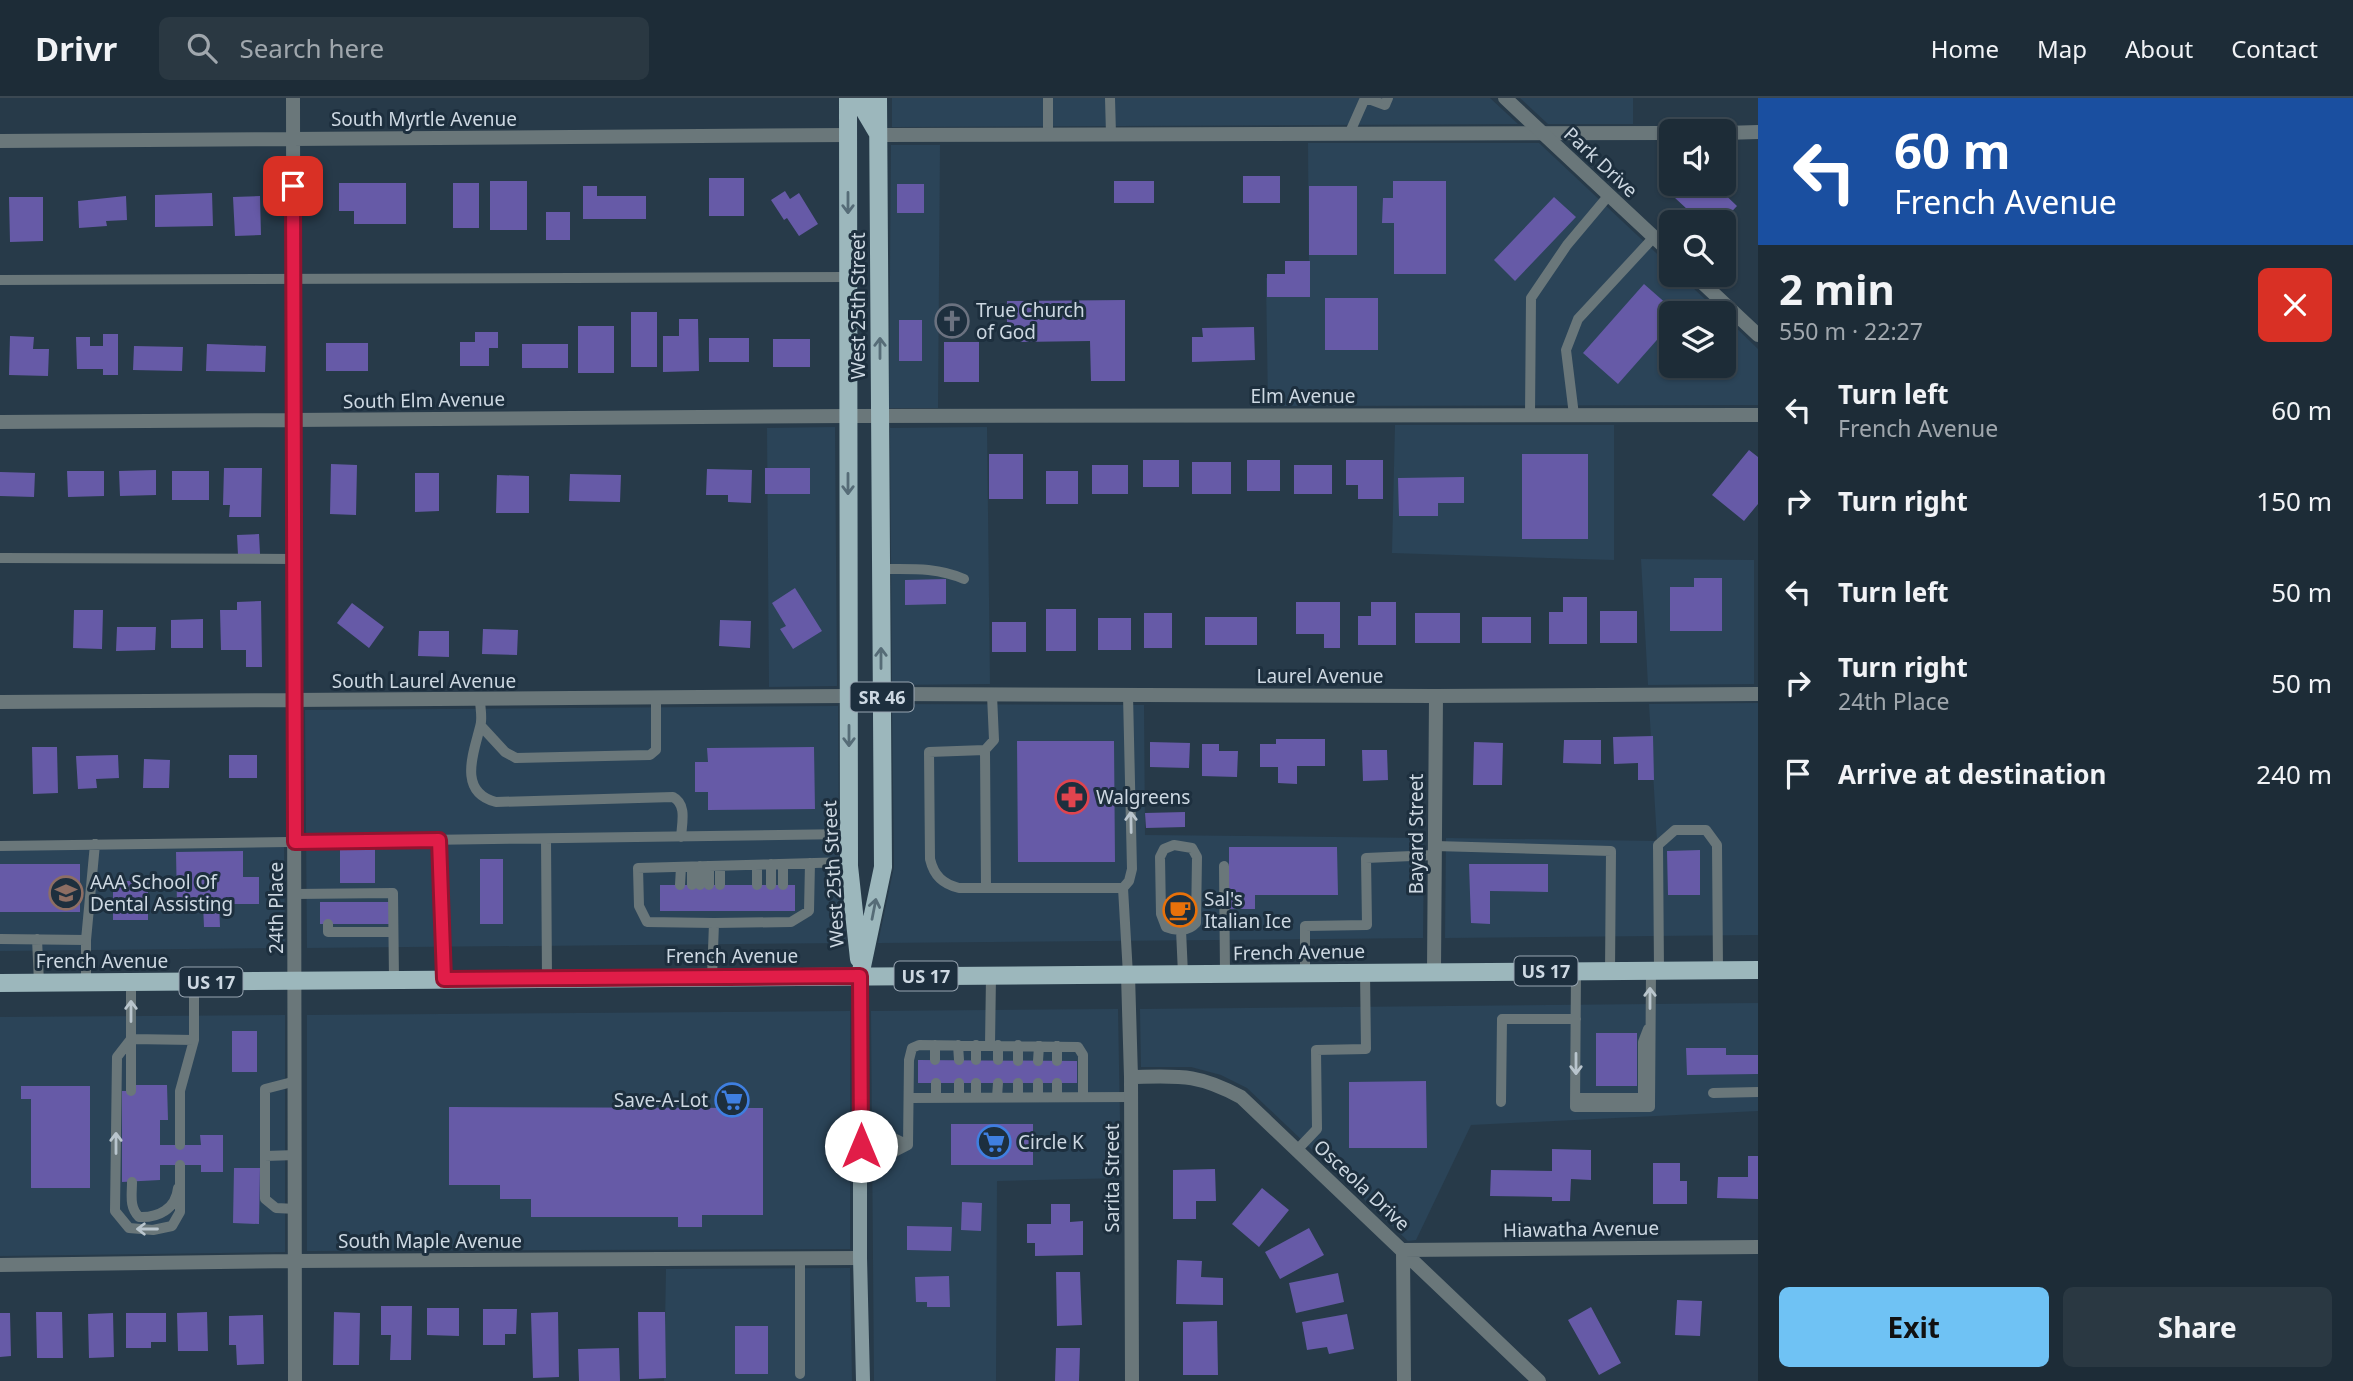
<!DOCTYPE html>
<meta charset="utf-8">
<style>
:root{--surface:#1d2c37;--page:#2a3842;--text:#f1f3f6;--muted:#a0a7ad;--line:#3b4852;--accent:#6fc2f4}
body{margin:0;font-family:"Noto Sans",sans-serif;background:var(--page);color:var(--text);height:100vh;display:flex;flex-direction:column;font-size:26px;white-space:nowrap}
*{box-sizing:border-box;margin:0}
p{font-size:23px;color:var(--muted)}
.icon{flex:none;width:38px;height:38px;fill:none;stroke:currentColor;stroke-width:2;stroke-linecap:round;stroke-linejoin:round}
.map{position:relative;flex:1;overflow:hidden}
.side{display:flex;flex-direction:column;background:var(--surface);width:595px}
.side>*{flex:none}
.guide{background:#1a4fa0;color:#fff;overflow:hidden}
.controls{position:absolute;left:1659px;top:21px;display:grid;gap:14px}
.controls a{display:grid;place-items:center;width:77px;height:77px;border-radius:10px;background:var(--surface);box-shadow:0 2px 5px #0004,0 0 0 2px var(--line);font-size:35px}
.pin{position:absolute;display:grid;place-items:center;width:60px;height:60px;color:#fff;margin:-30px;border-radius:14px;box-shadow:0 4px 10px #0006}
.me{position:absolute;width:77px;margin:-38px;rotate:0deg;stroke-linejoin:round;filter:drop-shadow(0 0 5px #0008)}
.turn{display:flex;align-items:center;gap:24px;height:147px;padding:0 21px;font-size:32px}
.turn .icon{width:91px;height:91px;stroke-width:2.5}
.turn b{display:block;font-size:49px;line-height:60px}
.round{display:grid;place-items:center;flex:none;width:74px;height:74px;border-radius:10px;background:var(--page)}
.headline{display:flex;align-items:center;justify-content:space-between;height:119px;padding:0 21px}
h1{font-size:42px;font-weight:700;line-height:52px}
.action{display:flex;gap:14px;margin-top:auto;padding:14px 21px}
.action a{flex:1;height:80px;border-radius:10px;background:var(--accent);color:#111;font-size:28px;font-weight:700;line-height:80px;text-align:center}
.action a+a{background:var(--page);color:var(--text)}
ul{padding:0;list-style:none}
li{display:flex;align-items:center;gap:21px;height:91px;padding:0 21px}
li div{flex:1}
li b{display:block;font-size:26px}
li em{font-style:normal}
header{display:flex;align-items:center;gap:42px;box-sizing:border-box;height:98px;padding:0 35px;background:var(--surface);border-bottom:2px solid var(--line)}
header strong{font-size:33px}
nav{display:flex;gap:38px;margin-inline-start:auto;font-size:24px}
.search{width:490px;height:63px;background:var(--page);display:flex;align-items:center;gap:18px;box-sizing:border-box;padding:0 24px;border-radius:10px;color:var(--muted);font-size:26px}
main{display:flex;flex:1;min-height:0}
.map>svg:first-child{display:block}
.built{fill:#2b4458}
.building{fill:#665aa7}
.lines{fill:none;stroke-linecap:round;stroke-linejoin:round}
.service{stroke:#6a777a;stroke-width:10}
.minor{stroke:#6a777a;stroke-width:14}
.tertiary{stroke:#6a777a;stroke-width:14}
.secondary{stroke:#869ba0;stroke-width:14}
.primary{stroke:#9cb7bc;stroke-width:18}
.oneway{stroke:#566c77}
.oneway2{stroke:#b9c5cd}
.route-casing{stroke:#92132f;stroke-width:18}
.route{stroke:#e11d48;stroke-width:12}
.labels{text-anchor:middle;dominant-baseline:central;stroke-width:6;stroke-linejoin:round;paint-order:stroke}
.shield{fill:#1d2f3e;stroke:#98a5b1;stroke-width:2}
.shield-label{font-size:18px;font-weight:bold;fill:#cdd8e2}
.street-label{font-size:19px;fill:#cdd8e2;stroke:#1d2f3e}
.poi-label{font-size:19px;fill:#cdd8e2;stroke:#1d2f3e;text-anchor:start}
</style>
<header>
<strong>Drivr</strong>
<div class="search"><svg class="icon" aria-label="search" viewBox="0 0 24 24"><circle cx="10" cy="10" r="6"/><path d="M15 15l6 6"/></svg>Search here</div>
<nav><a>Home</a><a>Map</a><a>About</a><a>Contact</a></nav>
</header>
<main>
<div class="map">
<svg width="1758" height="1283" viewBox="0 0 1758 1283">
<rect width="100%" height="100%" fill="#273a49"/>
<path class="built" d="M892,0h598l28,26 -626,3z
M1520,0h113v26h-85z
M1308,45h231l132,124v8h8l41,38h-49v53h53v-50l34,33v56l-490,1 -2,-128 43,-2z
M891,47h49l-2,263h-49z
M1395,327h219v135l-222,-7z
M835,329l2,259 -68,1 -2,-259z
M987,329l3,257 -98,1 -2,-257z
M1641,461l113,1v124l-106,1z
M1758,605v232l-313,3 1,-100 211,3 -8,-137z
M892,606l252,1 1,130 279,3 -1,100 -545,5 16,-76z
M838,608l1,160 7,77 -539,5 -2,-238z
M284,740l1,110 -285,3v-108z
M1758,905v108l-287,14 -55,115 -8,1 -161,-153 -26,-13 -30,-8h-50l-1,-58z
M1118,911l3,169 -124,3 -1,200h-122l-3,-370z
M850,913v238l-543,2v-236z
M285,917v237l-285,4v-239z
M850,1170l2,113h-188l2,-112z"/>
<path class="building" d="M1671,76v10h43l23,22 -15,16h-21l-40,-37z
M1243,78h37v27h-37z
M709,80h35v38h-35z
M490,83h37v49h-37z
M1114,83h40v22h-40z
M1393,83h53v93h-52v-51h-12l1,-25h10z
M339,85h67v41h-52v-13h-15z
M453,85h26v45h-26z
M897,86h27v29h-27z
M583,88h14v10h49v23h-63z
M1309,88h48v69h-48z
M785,93l5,8 9,-6 19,31 -19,12 -12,-18 -3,2 -13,-20z
M212,95l1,33 -58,1v-32z
M126,98l1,24 -21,1 1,5 -28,2 -1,-27z
M260,98l1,39 -26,1 -2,-39z
M9,99h34v44l-33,1z
M1554,99l22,20 -61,64 -21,-21z
M546,114h24v28h-24z
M1285,163h25v36h-43v-23h18z
M1644,186l33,29h-6v11l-53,60 -35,-31z
M1325,200h53v52h-53z
M1125,202v81h-34l-1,-40 -70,1v-5l-13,1v-37z
M631,214h26v55h-26z
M679,221h19l1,52 -36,1v-36h16z
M899,222h23v41h-23z
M578,228h36v47h-36z
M1254,229l1,33 -63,2v-25h11l-1,-9z
M475,234h23v16h-9v18h-29v-24h15z
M103,236h15v41h-15v-6h-26l-1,-32h14v9h13z
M10,238l24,1 -1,12h16l-1,27 -39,-1z
M709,240h40v24h-40z
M773,241h37v28h-37z
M944,244h35v40h-35z
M326,245h42v28h-42z
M207,246l59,2 -1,26 -59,-1z
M522,246h46v24h-46z
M134,248l49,1 -1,24 -49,-1z
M1749,352l9,7v47l-14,17 -32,-26z
M989,356h34v45h-34z
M1522,356h66v85h-66z
M1143,362h36v27h-36z
M1247,362h33v31h-33z
M1346,362h37v39h-25v-14h-12z
M1192,364h39v32h-39z
M331,366l26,1 -1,50 -26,-1z
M1092,367h36v29h-36z
M1294,367h38v29h-38z
M224,370h38l-1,49h-32l1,-12h-7z
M765,370h45v26h-45z
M707,371l45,1 -1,33 -23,-1v-7h-22z
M156,372v25l-36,1 -1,-25z
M67,373h37v25l-36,1z
M172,373h37v29h-37z
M1046,373h32v33h-32z
M0,374l35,1 -1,24 -34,-1z
M415,375h24v38l-24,1z
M570,376l51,1 -1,27 -51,-1z
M497,377l32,1v37h-33z
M1464,379v26h-26v13h-39l-1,-38z
M259,436l1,20 -22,1 -1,-20z
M1694,480h28v53h-52v-44h24z
M946,481v25l-41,1v-25z
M795,490l27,43 -29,18 -13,-20 6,-3 -14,-23z
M1563,499h24v47h-38v-32h14z
M261,503l1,66h-16v-17h-25l-1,-40h17v-8z
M1296,504h44v46h-16v-14h-28z
M1371,504h25v43h-38v-29h13z
M352,505l32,24 -15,21 -32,-25z
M1046,511h30v42h-30z
M74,512h29l-1,39 -29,-1z
M1600,513h37v32h-37z
M1144,515h28v35h-28z
M1415,515h45v30h-45z
M1205,519h52v28h-52z
M1482,519h49v26h-49z
M1098,520h33v32h-33z
M203,521v29h-32v-28z
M720,522l31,1 -1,27 -31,-2z
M992,524h34v30h-34z
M117,529h39l-1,23 -39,1z
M483,531l35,1 -1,25 -35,-1z
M419,533h30v26l-31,-1z
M1653,638l1,44h-16v-17l-24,1 -1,-27z
M1276,641h49v27h-28v18l-19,-1v-16h-18v-23h16z
M1564,642h37v24l-38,-1z
M1017,643h97l1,121h-97z
M1150,644l40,1 -1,25 -39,-1z
M1474,644l29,1 -1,42h-29z
M1202,646h17v7h19l-1,26 -35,-1z
M32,649h25l1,46 -25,1z
M814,649l1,62 -107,1v-18h-13v-30h13l-1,-14z
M1362,652h25l1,30 -25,1z
M118,657l1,23 -23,1 1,9 -19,1 -2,-33z
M229,657h28v23h-28z
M144,661l26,1 -1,28h-26z
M1185,714v15l-39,1 -1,-15z
M1229,749h108l1,48h-83v14h-26z
M340,750h35v35h-35z
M1700,752v45h-32l-1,-44z
M243,753v26h16v27h-40l1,23h-16l-1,-23 -26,1 -1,-53z
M480,761h23v65h-23z
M0,766h80v48h-80z
M1469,766h79v28l-58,-1v33l-19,-1z
M113,783h35v39h-35z
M660,787h135v26h-135z
M1165,801h26v20h-25z
M320,804h69v22h-69z
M232,933h25v41h-25z
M1596,935h41v53h-41z
M1686,950h40v7h32v19l-71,1z
M918,962l159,1v22h-159z
M1426,983l1,67h-78v-66z
M135,987h32l1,35h-8v25h41l-1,-10h23v37h-22v-7h-41v15l-38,2v-91h13z
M21,988h69v102h-59v-89h-10z
M449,1009l314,1v107h-61v12h-24v-10h-147v-18h-31v-14h-51z
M951,1026h82v41h-82z
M1552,1051l39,1v30l-20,-1 -1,22h-18v-4l-62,-1 1,-26 61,1z
M1748,1058h10v43l-41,-1 1,-21h30z
M1653,1065h27v18h7v23h-34z
M234,1070h26l-1,56 -26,-1z
M1215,1071l1,32h-20v18h-23v-49z
M1262,1090l27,22 -30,37 -27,-23z
M962,1104l20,1 -1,28 -20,-1z
M1051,1106h19v18l13,-1v34l-48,1v-13h-8v-19h24z
M907,1128l45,1 -1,24 -44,-1z
M1309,1130l15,27 -44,24 -15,-27z
M1177,1162l25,1 -1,16 22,1v27l-47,-1z
M1056,1174h24l2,53 -25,1z
M1338,1175l6,29 -48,11 -7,-30z
M949,1178l1,31h-23v-5h-11l-1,-25z
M1677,1202l25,1 -2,35 -25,-1z
M381,1208h31l-1,54h-21l1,-25h-10z
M1591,1209l30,56 -22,12 -31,-55z
M427,1210h32v28l-32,-1z
M483,1211h34l-1,25h-11v11h-22z
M36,1214h26l1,46h-26z
M207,1214l1,39h-30l-1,-38z
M334,1214l26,1 -1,52h-26z
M558,1214l1,65 -26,1 -2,-65z
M638,1214h27l1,66 -27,1z
M0,1215h10l1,43 -11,1z
M113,1215l1,44 -25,1 -1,-44z
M126,1215h40v29h-15v6h-25z
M1347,1216l7,35 -25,5 -2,-7 -20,3 -5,-28z
M263,1217l1,49 -27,1 -1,-20h-7v-29z
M1217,1223l1,54h-35v-53z
M735,1228h33v48h-33z
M619,1250l1,33h-41l-1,-32z
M1056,1250h24l-1,33h-24z"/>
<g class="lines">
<path class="service" d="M1110,0l1,36
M1366,0l19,7 3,-7
M1350,34l15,-34
M1048,36v-36
M0,182l848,-3
M1530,317l1,-117 36,-53 42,-50
M1574,317l-8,-65 12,-31 76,-82
M0,460l294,1
M881,471c29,0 56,-2 83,10
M992,597l2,45 -9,10 -56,2 1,107c4,17 13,25 29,29h164l5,87
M480,601c0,9 3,20 0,28 -6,25 -23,65 16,75l177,-5c14,7 9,26 8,40
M481,628l24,26 11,6 134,-3 6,-5v-52
M985,652l1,138
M546,741l1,140
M439,742l5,139
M1174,747l18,3 5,9 -1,66c-8,9 -20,8 -30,4l-5,-13 -1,-57 4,-8z
M0,748l849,-12
M1435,748l176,5 -1,120
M771,766v21
M783,766v21
M757,767v20
M700,768v19
M709,768v19
M1224,768l1,108
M692,769v18
M680,787l1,-18
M720,787v-19
M1123,790l6,-7 3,-12 -4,-174
M295,796l98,-1 1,87
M714,825l77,-1 18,-11 1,-48
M328,826v8h65
M1181,832l2,44
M0,841l86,1
M37,841l2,44
M1576,873l-1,136h75l1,-136
M1659,873l-1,-126 17,-15h31l11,15 1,125
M1305,875v-47l62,-1 -1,-67 69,-3
M712,879l2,-54 -67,-1 -8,-16 -1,-38 211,-6
M86,885v-43l9,-96
M131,941l-14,18 -2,154 14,17 24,2 19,-4 8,-14v-47
M131,941l63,1v-58
M935,947v15
M958,947l1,15
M990,947l1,-69
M1057,948v15
M976,962v-15
M998,962v-15
M1018,963v-16
M1038,963l1,-15
M296,983l-31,8v110l11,9 20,1
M936,985v15
M959,985v15
M976,985v14
M1038,985v14
M1057,985v14
M131,993v-109
M1713,995l45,-1
M997,999l1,-14
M1018,999v-14
M909,1000l222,-1
M1575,1000h68v-56l5,-13
M1501,1004l1,-83h74
M861,1024l47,23
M180,1047v-54l14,-51
M908,1047l1,-85 3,-12 7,-3 159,2 5,8v42
M1297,1052l20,-21 -1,-79 50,-1 -1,-77
M265,1058l31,-1
M861,1071l47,-24
M132,1084c0,13 -3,25 7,35 19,1 37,-8 39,-29
M800,1160v116"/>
<path class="minor" d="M293,0l2,1283
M1724,35l34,-1
M878,37l793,-2
M0,43l848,-6
M0,324l848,-6 910,-1
M882,596l554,2 322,-2
M0,604l848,-6
M1434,873l2,-275
M1128,877l3,102 1,304
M1131,979c48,-1 66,-4 110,20l298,284
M0,1167l296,-4 564,-3
M1404,1283l-1,-131 355,-3"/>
<path class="tertiary" d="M1505,0l166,155
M1694,177l64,60"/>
<path class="secondary" d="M860,878v282l3,123"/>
<path class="primary" d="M848,0l1,768 10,93
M864,0v12l13,22
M860,878l23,-109 -5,-769
M0,885l1758,-13"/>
</g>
<defs><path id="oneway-shaft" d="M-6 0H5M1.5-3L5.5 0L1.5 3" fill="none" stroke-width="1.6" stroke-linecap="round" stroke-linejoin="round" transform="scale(1.75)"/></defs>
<g class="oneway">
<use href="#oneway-shaft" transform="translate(848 105) rotate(90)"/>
<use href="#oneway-shaft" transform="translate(880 250) rotate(-90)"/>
<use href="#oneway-shaft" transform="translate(848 386) rotate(90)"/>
<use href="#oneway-shaft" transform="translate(881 560) rotate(-90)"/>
<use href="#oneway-shaft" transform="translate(849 638) rotate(90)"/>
<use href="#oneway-shaft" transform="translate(874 811) rotate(-79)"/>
</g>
<g class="oneway2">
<use href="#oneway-shaft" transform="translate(1131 724) rotate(-91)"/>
<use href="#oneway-shaft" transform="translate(1650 900) rotate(-90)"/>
<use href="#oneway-shaft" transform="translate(131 913) rotate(-90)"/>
<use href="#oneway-shaft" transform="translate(1576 966) rotate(90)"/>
<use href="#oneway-shaft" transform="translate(116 1045) rotate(-90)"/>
<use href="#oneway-shaft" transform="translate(147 1131) rotate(-180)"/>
</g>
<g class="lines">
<defs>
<path id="route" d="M293,88l2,656 144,-2 5,139 416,-3 1,170"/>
</defs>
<use href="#route" class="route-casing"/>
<use href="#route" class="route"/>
</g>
<defs>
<symbol id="church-ring" viewBox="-11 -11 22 22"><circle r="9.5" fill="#1d2f3e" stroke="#6b7280" stroke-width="1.5"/><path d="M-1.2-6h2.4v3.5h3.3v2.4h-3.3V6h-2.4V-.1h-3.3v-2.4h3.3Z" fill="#6b7280"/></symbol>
<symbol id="pharmacy-ring" viewBox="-11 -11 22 22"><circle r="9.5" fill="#1d2f3e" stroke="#e0444e" stroke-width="1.5"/><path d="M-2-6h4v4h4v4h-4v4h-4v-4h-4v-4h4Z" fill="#e0444e"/></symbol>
<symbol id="school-ring" viewBox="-11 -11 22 22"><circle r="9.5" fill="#1d2f3e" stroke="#8d6e63" stroke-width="1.5"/><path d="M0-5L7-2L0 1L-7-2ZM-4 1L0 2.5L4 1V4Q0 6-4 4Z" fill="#8d6e63"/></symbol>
<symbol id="cafe-ring" viewBox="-11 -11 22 22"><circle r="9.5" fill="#1d2f3e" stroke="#e8710a" stroke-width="1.5"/><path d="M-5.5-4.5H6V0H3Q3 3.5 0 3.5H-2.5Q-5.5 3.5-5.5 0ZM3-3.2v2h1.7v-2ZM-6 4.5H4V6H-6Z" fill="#e8710a"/></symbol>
<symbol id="supermarket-ring" viewBox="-11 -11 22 22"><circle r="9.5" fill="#1d2f3e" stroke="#3f7fe0" stroke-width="1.5"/><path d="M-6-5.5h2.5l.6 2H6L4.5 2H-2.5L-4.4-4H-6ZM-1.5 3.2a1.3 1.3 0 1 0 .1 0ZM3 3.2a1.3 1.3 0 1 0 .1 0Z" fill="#3f7fe0"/></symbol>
</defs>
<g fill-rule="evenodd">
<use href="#church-ring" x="933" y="204" width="38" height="38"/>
<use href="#pharmacy-ring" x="1053" y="680" width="38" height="38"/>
<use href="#school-ring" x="47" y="776" width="38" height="38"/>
<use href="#cafe-ring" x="1161" y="793" width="38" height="38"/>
<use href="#supermarket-ring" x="713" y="983" width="38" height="38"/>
<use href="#supermarket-ring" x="975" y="1025" width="38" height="38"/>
</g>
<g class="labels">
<g class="shield">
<rect x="850.5" y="584.5" width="63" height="29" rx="5"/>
<rect x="1514.5" y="858.5" width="63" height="29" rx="5"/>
<rect x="894.5" y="863.5" width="63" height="29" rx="5"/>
<rect x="179.5" y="869.5" width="63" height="29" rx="5"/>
</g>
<g class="shield-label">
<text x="882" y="599">SR 46</text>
<text x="1546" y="873">US 17</text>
<text x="926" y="878">US 17</text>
<text x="211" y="884">US 17</text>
</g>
<g class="street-label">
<text x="424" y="21">South Myrtle Avenue</text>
<text transform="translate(1601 64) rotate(43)">Park Drive</text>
<text transform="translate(858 208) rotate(-90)">West 25th Street</text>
<text x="1303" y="298">Elm Avenue</text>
<text transform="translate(424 302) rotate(-1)">South Elm Avenue</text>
<text x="1320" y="578">Laurel Avenue</text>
<text x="424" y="583">South Laurel Avenue</text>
<text transform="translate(1416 736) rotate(-90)">Bayard Street</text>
<text transform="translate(833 776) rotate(-93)">West 25th Street</text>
<text transform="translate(276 810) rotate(-90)">24th Place</text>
<text transform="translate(1299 854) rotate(-1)">French Avenue</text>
<text x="732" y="858">French Avenue</text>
<text x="102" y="863">French Avenue</text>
<text transform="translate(1112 1080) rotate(-90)">Sarita Street</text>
<text transform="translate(1362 1087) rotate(43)">Osceola Drive</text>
<text transform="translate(1581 1131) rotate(-1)">Hiawatha Avenue</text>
<text x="430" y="1143">South Maple Avenue</text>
</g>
<g class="poi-label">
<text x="976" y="212">True Church<tspan x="976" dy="22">of God</tspan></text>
<text x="1096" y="699">Walgreens</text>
<text x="90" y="784">AAA School Of<tspan x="90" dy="22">Dental Assisting</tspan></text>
<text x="1204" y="801">Sal's<tspan x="1204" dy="22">Italian Ice</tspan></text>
<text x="708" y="1002" text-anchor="end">Save-A-Lot</text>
<text x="1018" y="1044">Circle K</text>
</g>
</g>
</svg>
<div class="controls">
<a><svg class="icon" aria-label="sound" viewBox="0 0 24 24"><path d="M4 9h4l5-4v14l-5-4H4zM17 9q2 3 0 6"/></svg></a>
<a><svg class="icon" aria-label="search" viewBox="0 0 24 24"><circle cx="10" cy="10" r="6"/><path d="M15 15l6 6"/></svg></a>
<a><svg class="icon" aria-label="layers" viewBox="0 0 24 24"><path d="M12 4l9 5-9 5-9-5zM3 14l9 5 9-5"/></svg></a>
</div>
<div class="pin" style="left:293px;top:88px;background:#d93025"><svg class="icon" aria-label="arrive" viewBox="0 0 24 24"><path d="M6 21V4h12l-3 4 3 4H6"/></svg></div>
<svg class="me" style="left:861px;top:1048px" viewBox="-20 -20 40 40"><circle r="19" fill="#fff"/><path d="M0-13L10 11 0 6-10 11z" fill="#e11d48"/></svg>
</div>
<section class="side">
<div class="guide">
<div class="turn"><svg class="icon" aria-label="left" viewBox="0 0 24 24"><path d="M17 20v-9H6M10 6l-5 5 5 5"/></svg><div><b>60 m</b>French Avenue</div></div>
</div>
<div class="headline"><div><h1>2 min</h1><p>550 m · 22:27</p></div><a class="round" style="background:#d93025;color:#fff"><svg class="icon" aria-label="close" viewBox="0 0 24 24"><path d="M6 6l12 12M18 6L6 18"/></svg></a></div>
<ul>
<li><svg class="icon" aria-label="left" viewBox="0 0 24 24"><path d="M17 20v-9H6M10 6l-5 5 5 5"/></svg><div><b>Turn left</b><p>French Avenue</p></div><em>60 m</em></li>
<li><svg class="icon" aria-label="right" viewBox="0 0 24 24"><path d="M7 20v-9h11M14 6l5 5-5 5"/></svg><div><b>Turn right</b></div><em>150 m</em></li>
<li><svg class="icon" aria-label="left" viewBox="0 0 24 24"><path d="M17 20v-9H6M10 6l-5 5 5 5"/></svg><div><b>Turn left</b></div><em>50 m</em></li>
<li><svg class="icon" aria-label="right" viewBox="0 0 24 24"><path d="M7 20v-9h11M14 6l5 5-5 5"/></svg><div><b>Turn right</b><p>24th Place</p></div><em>50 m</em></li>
<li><svg class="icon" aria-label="arrive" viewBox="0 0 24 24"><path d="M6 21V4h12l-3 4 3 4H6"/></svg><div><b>Arrive at destination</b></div><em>240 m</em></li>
</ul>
<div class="action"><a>Exit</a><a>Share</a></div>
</section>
</main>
